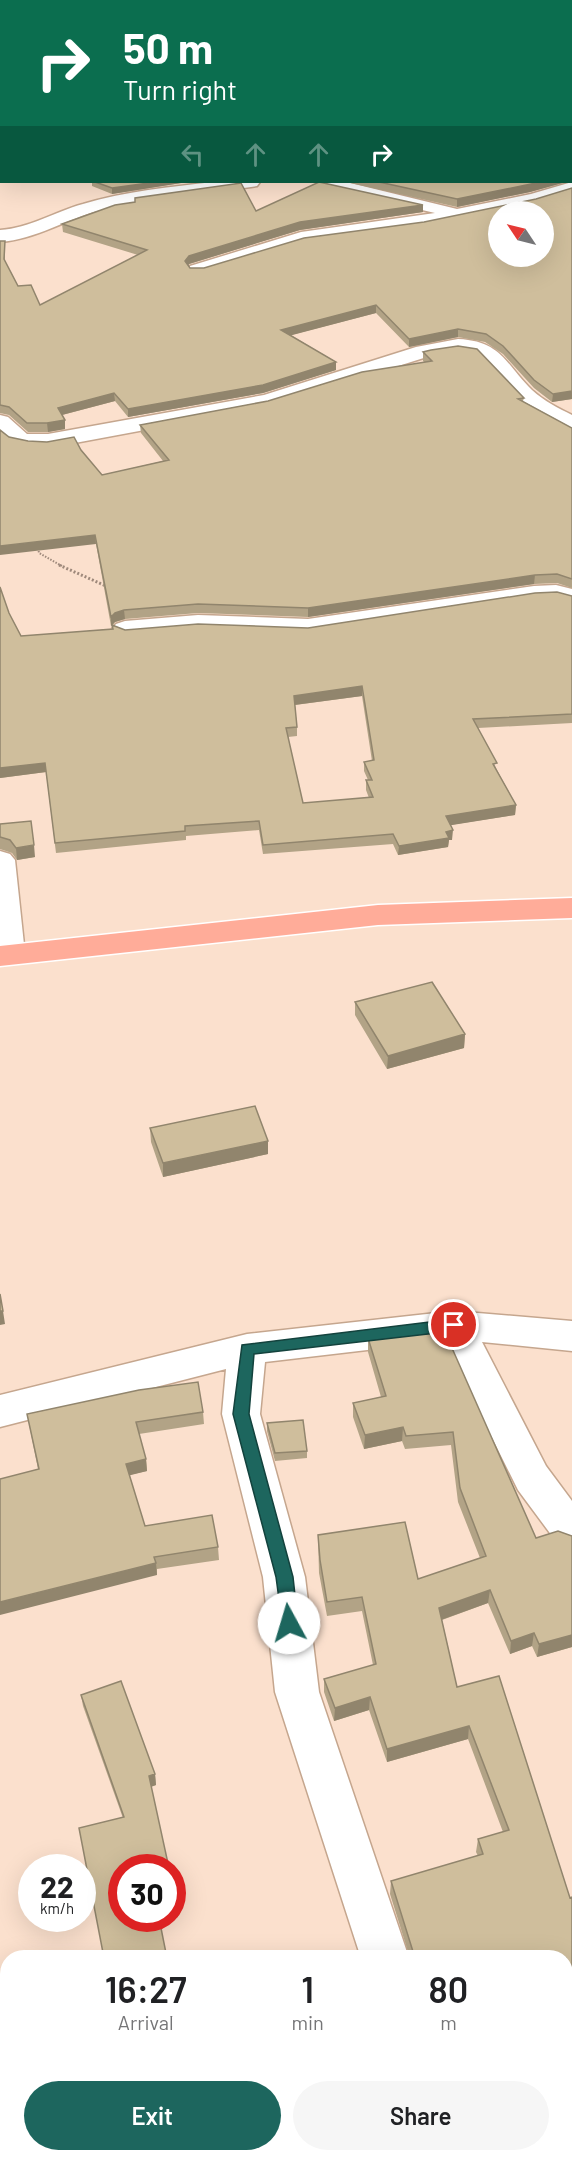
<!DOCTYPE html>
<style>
:root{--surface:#fff;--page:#f6f6f6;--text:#202124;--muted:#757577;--accent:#1d665e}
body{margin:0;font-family:Barlow,sans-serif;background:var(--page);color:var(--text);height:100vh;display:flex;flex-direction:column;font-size:22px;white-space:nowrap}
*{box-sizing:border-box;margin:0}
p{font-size:20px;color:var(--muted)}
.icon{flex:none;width:33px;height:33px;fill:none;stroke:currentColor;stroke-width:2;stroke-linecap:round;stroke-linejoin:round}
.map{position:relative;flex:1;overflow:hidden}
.side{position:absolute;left:0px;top:1950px;width:573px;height:212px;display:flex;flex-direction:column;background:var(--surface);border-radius:24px 24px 0 0;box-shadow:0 6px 24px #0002}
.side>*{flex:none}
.top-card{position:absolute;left:0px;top:0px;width:573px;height:183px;box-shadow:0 6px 24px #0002;background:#0b6e4f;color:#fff;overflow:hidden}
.needle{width:39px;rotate:305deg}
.controls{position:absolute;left:488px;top:201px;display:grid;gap:12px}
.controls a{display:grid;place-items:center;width:66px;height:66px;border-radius:50%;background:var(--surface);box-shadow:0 6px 24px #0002;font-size:30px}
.speed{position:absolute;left:18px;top:1854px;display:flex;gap:12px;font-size:30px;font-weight:700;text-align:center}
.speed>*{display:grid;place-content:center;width:78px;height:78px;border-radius:50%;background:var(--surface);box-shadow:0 6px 24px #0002;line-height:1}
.speed small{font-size:15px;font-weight:400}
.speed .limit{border:9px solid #d22;background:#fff;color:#111}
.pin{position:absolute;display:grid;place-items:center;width:51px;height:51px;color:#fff;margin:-26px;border:3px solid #fff;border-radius:50%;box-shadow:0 2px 6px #0007}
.me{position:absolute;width:66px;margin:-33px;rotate:354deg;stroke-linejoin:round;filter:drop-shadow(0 0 4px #0008)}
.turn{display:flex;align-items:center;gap:21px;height:126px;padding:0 24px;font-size:27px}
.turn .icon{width:78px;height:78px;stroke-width:2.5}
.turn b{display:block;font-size:42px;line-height:51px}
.lanes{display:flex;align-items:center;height:57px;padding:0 24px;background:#0003;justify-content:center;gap:30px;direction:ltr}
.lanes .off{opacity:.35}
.eta{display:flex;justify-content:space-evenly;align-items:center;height:102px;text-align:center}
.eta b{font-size:36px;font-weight:600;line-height:42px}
.action{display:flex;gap:12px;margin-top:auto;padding:12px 24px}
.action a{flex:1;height:69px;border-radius:36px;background:var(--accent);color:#fff;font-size:24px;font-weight:600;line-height:69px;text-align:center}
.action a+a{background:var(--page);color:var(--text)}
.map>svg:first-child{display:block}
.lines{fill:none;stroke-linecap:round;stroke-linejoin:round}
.minor-casing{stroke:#c5a68e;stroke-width:3}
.highway-casing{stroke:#fff;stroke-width:3}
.path-far1{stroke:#9e897b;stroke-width:2;stroke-dasharray:1.5 1.5;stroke-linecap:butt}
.path{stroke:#9e897b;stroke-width:3;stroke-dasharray:2 2;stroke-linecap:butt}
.minor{fill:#fff;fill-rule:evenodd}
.highway{fill:#ffac99;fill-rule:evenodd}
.wall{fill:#b2a386;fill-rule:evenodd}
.shaded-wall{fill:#91856d}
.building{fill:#cfbe9c;stroke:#91856d;stroke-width:1.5;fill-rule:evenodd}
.route{fill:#1d665e;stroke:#13423d;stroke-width:1.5}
</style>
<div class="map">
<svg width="572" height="2161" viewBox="0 0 572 2161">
<rect width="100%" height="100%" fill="#fbe0cd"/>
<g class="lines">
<defs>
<path id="minor" d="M0,29h2v10h-2z
M214,182h46l-3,4 -6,1c-50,7 -101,11 -150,23 -35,9 -64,29 -101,32v-12c30,-2 54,-18 83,-26 43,-13 87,-17 131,-22z
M316,182h30l111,27 74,-15 41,-12v11l-37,11 -112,23 -120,16 -99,31h-14l-3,-4 3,-4 111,-34 134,-19 -116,-27z
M458,339c44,2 47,25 74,51 12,11 26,18 40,25v16l-26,-12 -24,-16 -34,-39 -11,-9 -19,-3 -28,4 -162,51 -220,41c-17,0 -35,0 -48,-12v-21l8,2 19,17h21l216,-39 152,-48z
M556,585l16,4v14l-16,-4 -22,1 -226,35 -110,-4 -73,6 -9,-3 -4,-5 4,-5 9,-3 73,-6 110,4 226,-33z
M0,851l10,3 5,6 10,94 -4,7 -11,3 -10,-3z
M454,1311l118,10v30l-90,-9 64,124 26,35v48l-14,-5 -40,-54 -74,-149 -179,21 -5,52 45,163 14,115 90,266h-48l-86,-266 -12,-115 -41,-163 4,-45 -226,58v-32l247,-61z
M446,2154h53l3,7h-53z"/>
<path id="highway" d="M572,898v20l-194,7 -378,41v-20l378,-41z"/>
</defs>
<use href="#minor" class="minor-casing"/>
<use href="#highway" class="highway-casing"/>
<path class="path-far1" d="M38,548l1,5 23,13"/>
<path class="path" d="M59,565l47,21"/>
<use href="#minor" class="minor"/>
<use href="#highway" class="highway"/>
</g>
<path class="wall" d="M92,182h118l-29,1 -69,11 -20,-8z
M346,182h220l-36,10 -73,15z
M536,199l36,200 -20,3 -18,-14 -31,-34 -18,-12 -27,-5 -49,10 -33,-34 -85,22 45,27v8l-73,23 -135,24 -13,-16 -53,14 3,14 -17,3h-20l-19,-17 -9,-2v-172h5v20l13,25 22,19 98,-50 -75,-23 -1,-8 194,-13 167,-6v7l-123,18 -111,34 -1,2 2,2h14z
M423,352l101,46 -1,3 49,27v160l-15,-5 -23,1 -226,33 -110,-4 -73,6 -10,3 -2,3 12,5 183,-2 264,-32v127l-94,5 19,42 19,35 -1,10 -65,10 2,15h-3l-1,7 -50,8 -5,-11 -130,10 -4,-24 -73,6v4l-130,13 -10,-81 -46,6v-191l9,26 12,23 92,-7 -1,-4 -1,1 -15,-82 -87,-107 19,4 53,9 21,25 61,-14 -22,-28 -1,-8 128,-24 156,-39 -1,-1zM362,696l10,65 -8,1v9l4,9h-2v10l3,8 -66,5 -15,-66 9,-1v-9l-2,-22z
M0,824l35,33 -18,3 -5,-7 -12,-4z
M355,1002l110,32 -1,14 -77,21 -32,-54z
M150,1128l118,26 -105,23 -12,-35z
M444,1330l92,208 22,-7 14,5v111l-35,10 -5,-11 -22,8 -22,-51 -46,17 15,67 42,-11 71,222 2,-1v264h-29l-4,-7h27v-196h-156l-20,-64 1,-13 87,-25 -2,-4 2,-13 25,-7 -35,-93 -81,23 -18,-52 -35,11 -10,-29v-13l49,-14 -11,-54 -35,5 -8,-43 -1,-38 87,-13 13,57 62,-21 -22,-56 -7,-57 -46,4 -3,-8 -38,8 -11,-32v-14l28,-6 -13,-45v-14z
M203,1412l1,12 -65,10 7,25 1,12 -18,4 16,51 73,21 1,13 -62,9v6l-119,-106 -11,-55z
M267,1423l40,28v7l-32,3 -8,-30z
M81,1695l74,79 1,11 -5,2 26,120 1,10 -18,5 -77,-216z
M66,2154h183l-36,7h-146z"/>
<path class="shaded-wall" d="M156,182h25v1l-69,11v-6z
M541,182h25l-36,10 -73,15v-8z
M423,205v7l-123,18 -111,34 -4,5v-8l4,-5 111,-34z
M376,305v8l-95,25v-8z
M458,329v8l-49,10v-8z
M336,362v8l-73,23 -135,24v-8z
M572,391v8l-20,3 1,-8z
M114,393l1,8 -57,15v-8z
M65,420v9l-17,3 -1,-9z
M95,535l1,9 -96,11v-9z
M535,575l-1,9 -226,33v-9z
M124,610l1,9 -10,3 -4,4v-9l4,-4z
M362,686v10l-68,9v-9z
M45,763l1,9 -46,6v-10z
M516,805l-1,10 -69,11v-10z
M453,830l-1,10h-3l-1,7 -50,8 1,-9z
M34,845l1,12 -18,3 -1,-12z
M465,1034l-1,14 -77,21 1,-13z
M268,1141v13l-105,23v-14z
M0,1311h3l2,13 -5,1z
M403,1427l-1,14 -38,8 1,-14z
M146,1459l1,12 -20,5 -1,-12z
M156,1563l1,12 -157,40v-13z
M490,1590l-2,13 -50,18 1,-13z
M534,1633l-2,13 -22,8 1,-13z
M572,1635v12l-35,10 2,-13z
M370,1697l-1,13 -35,11 1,-13z
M469,1726l-1,13 -81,23v-13z
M155,1774l1,11 -6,2 -1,-11z
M177,1907l1,10 -19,5 -1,-4h14v-10z
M8,2082v10l-8,3v-11z
M525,2154h9l-9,3z"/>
<path class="building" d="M3,0h14l-2,2h-11z
M22,0h550v172v-170h-549z
M95,182h61l-44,6z
M319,182l104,23 -123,17 -111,34 -4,5 5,7h14l100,-30 120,-16 112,-23 36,-11v203l-19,3 -19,-14 -31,-34 -17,-12 -28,-5 -49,10 -33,-34 -95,25 55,32 -73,23 -135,24 -14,-16 -56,15 7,12 -18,3h-20l-18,-16 -9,-2v-164h5l-1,18 14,27 13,-1 9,20 107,-55 -85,-26 53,-19 20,-3v-4l106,-15 15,28zM498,212h45v44h-45z
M379,182h162l-10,2 -74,15z
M458,346l19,3 47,49 -6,1 54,29v151l-15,-5 -22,1 -227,33 -110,-4 -74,6 -9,3 -4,4 -16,-82 -95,11v-116l9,7 19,4 19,1 27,-5 7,13 21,25 67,-15 -29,-35 128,-24 94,-29 70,-11 -9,-9 8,-2z
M0,587l9,26 12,23 92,-7 -1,-4 13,5 73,-6 110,4 227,-35 22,-1 15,4v118l-99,5 24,44 -4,1 23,41 -70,11 7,14 -7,2 3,6 -50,8 -6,-12 -130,11 -4,-24 -74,5v5l-130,12 -10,-80 -45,5zM362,686l12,74 -10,2 8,18h-6l7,17 -70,6 -17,-75 11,-1 -3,-31z
M31,821l3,24 -18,3 -6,-8 -10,-3v-13z
M432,982l33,52 -77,22 -33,-54z
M255,1106l13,35 -105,22 -13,-35z
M0,1294l3,17h-3z
M444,1330l92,208 22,-7 14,5v99l-33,9 -5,-11 -23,8 -21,-51 -51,18 18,79 42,-11 71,222 2,-1v264h-21l-4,-7h19v-196h-110v-2l-7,2h-34l-24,-77 92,-27 -5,-15 31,-9 -40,-104 -82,23 -17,-52 -35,11 -11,-29 52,-15 -14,-67 -35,5 -7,-42 -2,-25 87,-13 13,57 68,-23 -26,-68 -7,-56 -47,4 -3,-9 -38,8 -12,-32 33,-7 -18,-58z
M198,1382l5,30 -67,10 10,37 -20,5 19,62 67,-11 6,32 -64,10 2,6 -156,39v-123l39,-10 -12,-55 112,-24z
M303,1420l4,31 -32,2 -8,-30z
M121,1681l34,93 -6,2 20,92h-47v50h37l8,40h-63l-25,-130 45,-11 -43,-122z
M172,1884l5,23 -5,1z
M8,1987v95l-8,2v-94z
M66,2154h133l-9,2 1,5h-124z
M316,2154h45l1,7h-45z
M410,2154h17l2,7h-52z"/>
<path class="route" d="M454,1319l5,2 2,4 -2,4 -5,2 -200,23 -5,60 44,163 5,46 -3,6 -6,2 -6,-2 -7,-52 -43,-163 9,-69z"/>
</svg>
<div class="controls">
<a><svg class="needle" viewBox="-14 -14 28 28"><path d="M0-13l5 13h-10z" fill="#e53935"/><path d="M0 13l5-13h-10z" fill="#757577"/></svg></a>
</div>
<div class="speed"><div>22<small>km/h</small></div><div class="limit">30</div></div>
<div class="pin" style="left:454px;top:1325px;background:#d93025"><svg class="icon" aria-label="arrive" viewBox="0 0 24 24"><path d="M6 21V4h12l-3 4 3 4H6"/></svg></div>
<svg class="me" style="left:289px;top:1623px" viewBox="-20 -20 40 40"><circle r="19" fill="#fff"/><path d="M0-13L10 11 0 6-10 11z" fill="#1d665e"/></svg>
<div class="top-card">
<div class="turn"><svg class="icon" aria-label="right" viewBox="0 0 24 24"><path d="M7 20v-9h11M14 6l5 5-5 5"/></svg><div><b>50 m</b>Turn right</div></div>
<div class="lanes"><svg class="icon off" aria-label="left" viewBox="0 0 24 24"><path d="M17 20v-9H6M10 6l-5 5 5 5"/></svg><svg class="icon off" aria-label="ahead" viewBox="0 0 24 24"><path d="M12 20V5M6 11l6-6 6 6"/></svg><svg class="icon off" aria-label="ahead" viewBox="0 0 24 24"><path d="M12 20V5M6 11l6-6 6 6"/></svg><svg class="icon" aria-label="right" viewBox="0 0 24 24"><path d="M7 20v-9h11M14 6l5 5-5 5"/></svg></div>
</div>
<section class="side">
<div class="eta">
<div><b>16:27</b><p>Arrival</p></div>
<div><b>1</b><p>min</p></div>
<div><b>80</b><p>m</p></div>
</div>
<div class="action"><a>Exit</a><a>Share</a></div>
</section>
</div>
